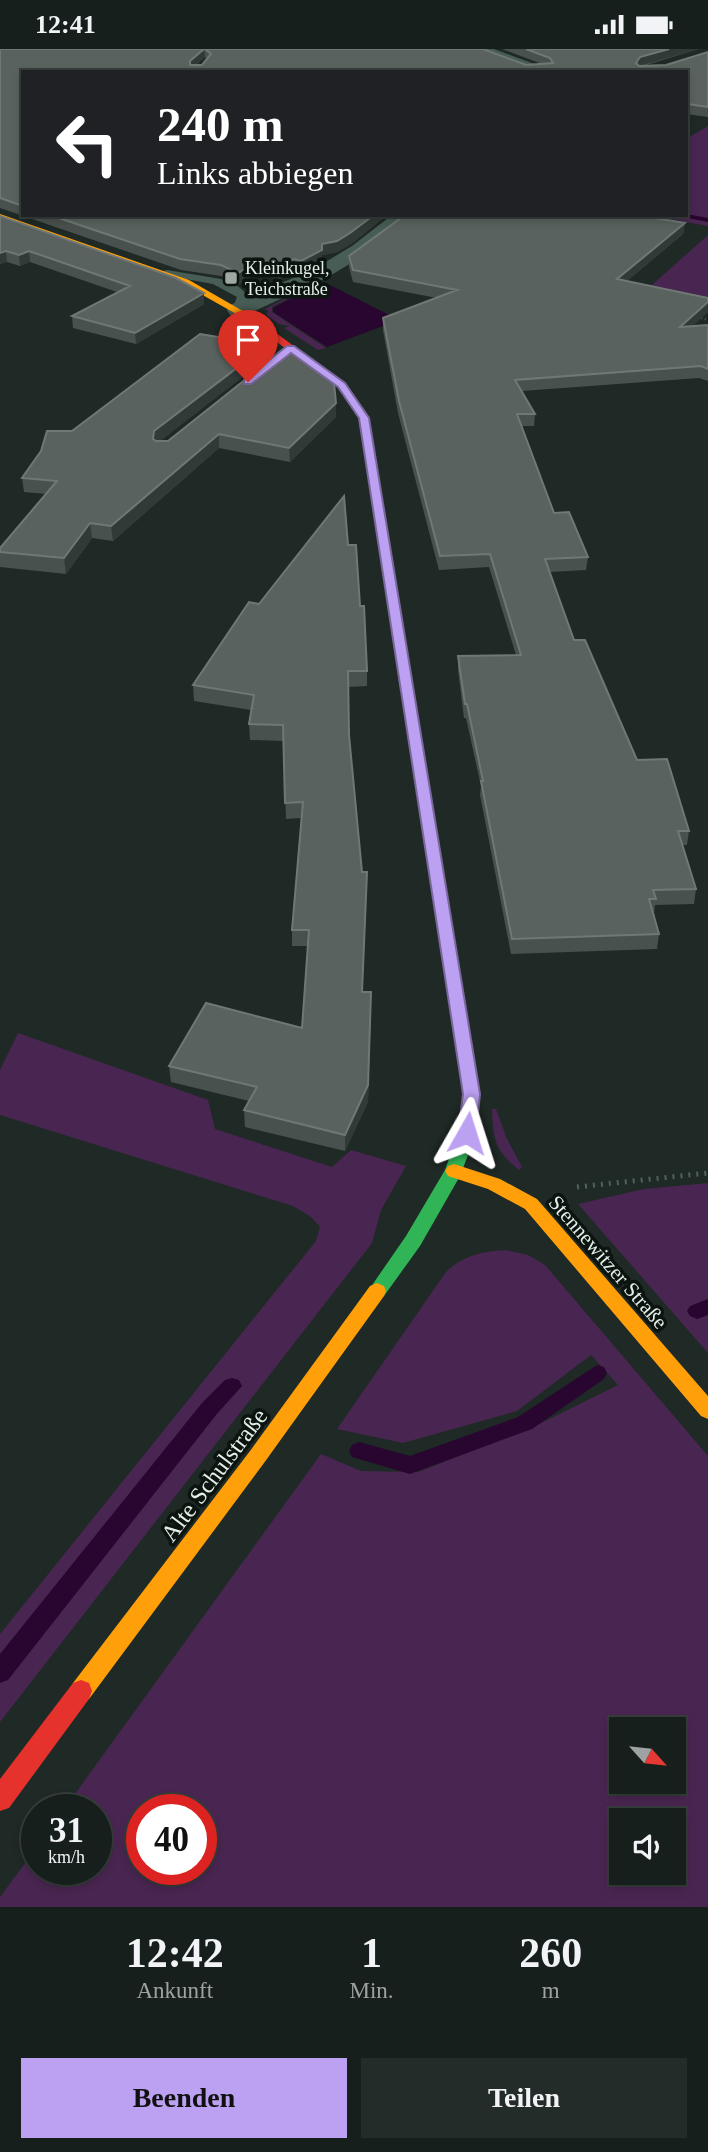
<!DOCTYPE html>
<html lang="de">
<meta charset="utf-8">
<style>
:root{--surface:#171f1c;--page:#242c29;--text:#f1f3f6;--muted:#9ea2a3;--line:#363d3b;--accent:#bca0f2}
body{margin:0;font-family:Georgia,serif;background:var(--page);color:var(--text);height:100vh;display:flex;flex-direction:column;font-size:26px;white-space:nowrap}
*{box-sizing:border-box;margin:0}
p{font-size:23px;color:var(--muted)}
.icon{flex:none;width:38px;height:38px;fill:none;stroke:currentColor;stroke-width:2;stroke-linecap:round;stroke-linejoin:round}
.map{position:relative;height:1858px;overflow:hidden}
.drawer{display:flex;flex-direction:column;background:var(--surface);flex:1}
.drawer>*{flex:none}
.banner{position:absolute;left:21px;top:21px;width:667px;height:147px;border-radius:0px;box-shadow:0 4px 10px #0003,0 0 0 2px var(--line);background:#202124;color:#fff;overflow:hidden}
.needle{width:46px;rotate:117deg}
.fabs{position:absolute;left:609px;top:1668px;display:grid;gap:14px}
.fabs a{display:grid;place-items:center;width:77px;height:77px;border-radius:0px;background:var(--surface);box-shadow:0 4px 10px #0003,0 0 0 2px var(--line);font-size:35px}
.speed{position:absolute;left:21px;top:1745px;display:flex;gap:14px;font-size:35px;font-weight:700;text-align:center}
.speed>*{display:grid;place-content:center;width:91px;height:91px;border-radius:50%;background:var(--surface);box-shadow:0 4px 10px #0003,0 0 0 2px var(--line);line-height:1}
.speed small{font-size:18px;font-weight:400}
.speed .limit{border:10px solid #d22;background:#fff;color:#111}
.pin{position:absolute;display:grid;place-items:center;width:60px;height:60px;color:#fff;margin:-72px -30px;border-radius:50% 50% 50% 0;rotate:-45deg;box-shadow:0 0 7px #0007}
.pin .icon{rotate:45deg}
.me{position:absolute;width:77px;margin:-38px;rotate:6deg;stroke-linejoin:round;filter:drop-shadow(0 0 5px #0008)}
.turn{display:flex;align-items:center;gap:24px;height:147px;padding:0 21px;font-size:32px}
.turn .icon{width:91px;height:91px;stroke-width:2.5}
.turn b{display:block;font-size:49px;line-height:60px}
.eta{display:flex;justify-content:space-evenly;align-items:center;height:119px;text-align:center}
.eta b{font-size:42px;font-weight:800;line-height:49px}
.primary-button{display:flex;gap:14px;margin-top:auto;padding:14px 21px}
.primary-button a{flex:1;height:80px;border-radius:0px;background:var(--accent);color:#111;font-size:28px;font-weight:800;line-height:80px;text-align:center}
.primary-button a+a{background:var(--page);color:var(--text)}
.status{display:flex;justify-content:space-between;align-items:center;height:49px;padding:0 35px;background:var(--surface);direction:ltr}
.status svg{height:19px;fill:currentColor}
.map>svg:first-child{display:block}
.green{fill:#492651;fill-rule:evenodd}
.water{fill:#280630}
.lines{fill:none;stroke-linecap:round;stroke-linejoin:round}
.stream{fill:#280630;fill-rule:evenodd}
.path-far1{stroke:#50605a;stroke-width:2.5;stroke-dasharray:1 2.5;stroke-linecap:butt}
.path{stroke:#50605a;stroke-width:5;stroke-dasharray:2 6;stroke-linecap:butt}
.lane{fill:#485d56;fill-rule:evenodd}
.street{fill:#485d56;fill-rule:evenodd}
.fast{fill:#30b455;fill-rule:evenodd}
.slow{fill:#ff9f0a;fill-rule:evenodd}
.jam{fill:#e5322d;fill-rule:evenodd}
.wall{fill:#49514e;fill-rule:evenodd}
.shaded-wall{fill:#313a36}
.building{fill:#59625e;stroke:#6f7874;stroke-width:2}
.route{fill:#bca0f2;stroke:#7a689d;stroke-width:2}
.poi-dot{fill:#9ea9a4;stroke:#0c1410;stroke-width:2.5}
.labels{text-anchor:middle;dominant-baseline:central;stroke-width:7;stroke-linejoin:round;paint-order:stroke}
.far-poi-label{font-size:18px;fill:#e3eee9;stroke:#0c1410;text-anchor:start}
.street-label{font-size:21px;fill:#e3eee9;stroke:#0c1410}
.near-street-label{font-size:24px;fill:#e3eee9;stroke:#0c1410}
</style>
<div class="status"><b>12:41</b><svg viewBox="0 0 49 12"><path d="M0 12V9h3v3zM5 12V6h3v6zM10 12V3h3v9zM15 12V0h3v12zM26 1h20v11H26zM47 4h2v5h-2z"/></svg></div>
<div class="map">
<svg width="708" height="1858" viewBox="0 0 708 1858">
<rect width="100%" height="100%" fill="#1f2925"/>
<path class="green" d="M708,77v100l-60,-11h38v-76z
M708,186v71l-65,-13z
M284,250h3l-15,8v5l54,36 -8,2 -34,-22 6,-2 -11,-2 -13,-9 2,-4 -3,-2z
M18,984l190,67 7,29 117,38 19,-17 55,16 -25,44 -9,33 -372,479v-88l316,-393 4,-14 -9,-10 -18,-11 -293,-91v-45z
M492,1060h4l11,30 15,28 -3,3c-24,-20 -26,-30 -27,-61z
M708,1134v170l-130,-149 66,-15z
M505,1201l23,5 17,10 163,191v451h-708v-10l37,-50v22h59v-60h-32l257,-355 40,17 57,1 111,-43 89,-44 -27,-30 -74,56 -114,32 -66,-14 109,-157c18,-17 35,-20 59,-22zM621,1680h53v52h-53zM142,1760h59v60h-59zM621,1771h53v53h-53z"/>
<path class="water" d="M324,233l75,38 -72,27 -54,-35v-4l32,-17h10l-5,-2z"/>
<g class="lines">
<path class="stream" d="M686,165l22,4v4l-36,-7z
M708,1250v16l-11,4 -7,-3 -3,-5 3,-5z
M597,1316l7,2 3,6 -3,6 -72,50 -122,45 -58,-17 -3,-6 3,-6 7,-3 51,14 108,-39z
M232,1329l7,2 3,6 -26,29 -208,265 -8,3v-29l202,-251 23,-23z"/>
<path class="path-far1" d="M698,268l10,3"/>
<path class="path" d="M577,1138l131,-14"/>
<path class="lane" d="M167,221l54,9 18,8 10,9 -5,14 -10,3 -2,-3 5,-13 -24,-13 -50,-9v-4z"/>
<path class="street" d="M471,0h23l54,20 2,3h-24l-52,-20z
M392,166h23l-49,39 -38,23 -82,38h-16l-3,-5 3,-5 84,-36 38,-23z"/>
<path class="fast" d="M436,820l7,5 36,220 -3,40 -16,42 -40,70 -36,50 -7,3 -7,-3 -2,-5 38,-55 39,-66 13,-36 5,-40 -34,-220z"/>
<path class="slow" d="M0,165l189,66 66,38 -8,2 -64,-36 -183,-65z
M390,530l6,4 47,291 -7,5 -7,-5 -45,-291z
M454,1115l46,15 37,20 171,197v23l-7,-3 -176,-207 -37,-20 -40,-13 -3,-5 3,-5z
M377,1234l7,3 2,5 -2,5 -120,167 -175,236 -8,3 -8,-3 -3,-8 3,-8 177,-232 120,-165z"/>
<path class="jam" d="M247,267h6l91,67 25,35 27,165 -2,2 -4,2 -6,-4 -25,-165 -21,-31 -91,-67z
M81,1631l8,3 3,8 -3,8 -80,109 -9,3v-32l73,-96z"/>
</g>
<path class="wall" d="M0,0h483l43,16 16,-1 -40,-15h197l-56,17 23,-1 42,-13v65l-22,-3v-42h-663v143h364l-36,29 -14,8 -15,3v6l-21,11 -7,-2 -14,9 -24,-5 -17,10 -18,-8 -40,-6 -181,-62zM205,8l2,2 -5,6h-6z
M0,167l204,88 -68,40 -63,-16 -1,-12 45,-24 -87,-30 -10,4 -13,-4 -7,2z
M685,174l-2,11 -56,47 81,31 -16,14 16,-1v56l-9,-3 -177,13 13,23 -1,12h-13l33,87 34,44 -2,13 -36,2 24,68 63,120 52,71 -2,14h-4l13,44 -2,15 -39,1 -1,8 5,21 -2,15 -146,5 -31,-159 1,-9 -15,-68h-2l-6,-48v-14l58,-1 -27,-88 -50,3 -41,-157 -15,-83v-12l54,-20 -84,-16 -4,-15v-11z
M267,309l-107,83h8l168,-38v14l-46,45 -71,-14 -106,93 -21,-3 -26,36 -66,-7v-19l46,-54 -22,-2 -2,-14 50,-47z
M348,496l19,126v15l-19,1 1,48 14,257 8,17 -3,93 -23,49 -100,-24 -1,-17 5,-9 -78,-19 -2,-16 133,-38 6,-82h-16v-16l9,-112 -15,1 -3,-78 -33,-1 -1,-16 2,-14 -57,-9 -1,-16 66,-81z"/>
<path class="shaded-wall" d="M204,0l1,8 -15,13v-9z
M669,0h30l-60,17 -3,-3 4,-6z
M374,166h13l-36,29 -14,8 -15,3v6l-21,11v-11l21,-17z
M685,174l-2,11 -67,56 1,-11z
M6,202l1,11 -7,2v-11z
M29,202l1,11 -10,4 -1,-11z
M294,210v11l-14,9v-11z
M255,214l1,11 -17,10 -1,-11z
M204,244v11l-68,40 -1,-11z
M708,253v10l-29,27 1,-12z
M267,296v13l-112,87 -2,-6 1,-8z
M336,354v14l-46,45 -1,-14z
M219,385v14l-106,93 -2,-15z
M90,474l2,15 -26,36 -2,-16z
M371,960l-3,93 -23,49v-16z"/>
<path class="building" d="M0,0h204l-14,12v4h12l9,-11 -6,-5h278l43,16 27,-2 -3,-5 -24,-9h143l-29,8 -4,6 3,3 27,-1 42,-13v55l-20,-3 -2,1v-33h-663v134l-23,-8z
M50,166h324l-24,18 -13,8 -15,3v6l-21,11 -7,-2 -14,9 -25,-5 -17,10 -17,-8 -41,-6z
M405,166h232l48,8 -68,56 91,19v4l-28,25 28,-2v44l-7,-3 -186,14 20,34h-18l37,99 15,-1 19,45 -43,2 29,81h11l52,120 30,-1 22,72h-11l18,58 -43,1 3,9h-7l10,35 -147,5 -31,-158h2l-16,-77h-2l-7,-48 63,-1 -31,-101 -50,2 -41,-155 -16,-83 74,-28 -104,-20 -4,-14z
M0,167l176,62 28,15 -69,40 -63,-17 58,-30 -101,-35 -10,4 -13,-4 -6,2z
M200,285l67,11 -113,86 -1,8 3,2h12l117,-93 49,35 2,20 -47,45 -70,-14 -108,92 -21,-3 -26,35 -64,-6v-4l57,-67 -35,-3 19,-27 6,-20h25z
M344,447l4,49h8l4,61h4l3,65h-19l1,64 13,137h5l-5,120h9l-3,93 -23,50 -101,-25 13,-23 -88,-21 37,-63 96,25 7,-98h-17l11,-128 -18,1 -2,-78 -34,-1 5,-29 -61,-10 56,-83 10,2z"/>
<path class="route" d="M287,297h7l51,37 24,35 111,676 -4,39 -3,5h-12l-3,-5 5,-39 -104,-676 -21,-31 -47,-34 -40,31h-7v-4z"/>
<rect class="poi-dot" x="224" y="222" width="14" height="14" rx="3.5"/>
<g class="labels">
<g class="far-poi-label">
<text x="245" y="219">Kleinkugel,<tspan x="245" dy="21">Teichstraße</tspan></text>
</g>
<g class="street-label">
<text transform="translate(608 1213) rotate(49)">Stennewitzer Straße</text>
</g>
<g class="near-street-label">
<text transform="translate(214 1426) rotate(-53)">Alte Schulstraße</text>
</g>
</g>
</svg>
<div class="fabs">
<a><svg class="needle" viewBox="-14 -14 28 28"><path d="M0-13l5 13h-10z" fill="#e53935"/><path d="M0 13l5-13h-10z" fill="#9ea2a3"/></svg></a>
<a><svg class="icon" aria-label="sound" viewBox="0 0 24 24"><path d="M4 9h4l5-4v14l-5-4H4zM17 9q2 3 0 6"/></svg></a>
</div>
<div class="speed"><div>31<small>km/h</small></div><div class="limit">40</div></div>
<div class="pin" style="left:248px;top:333px;background:#d93025"><svg class="icon" aria-label="arrive" viewBox="0 0 24 24"><path d="M6 21V4h12l-3 4 3 4H6"/></svg></div>
<svg class="me" style="left:467px;top:1084px" viewBox="-20 -20 40 40"><path d="M0-17L14 15 0 8-14 15z" fill="#bca0f2" stroke="#fff" stroke-width="4"/></svg>
<div class="banner">
<div class="turn"><svg class="icon" aria-label="left" viewBox="0 0 24 24"><path d="M17 20v-9H6M10 6l-5 5 5 5"/></svg><div><b>240 m</b>Links abbiegen</div></div>
</div>
</div>
<section class="drawer">
<div class="eta">
<div><b>12:42</b><p>Ankunft</p></div>
<div><b>1</b><p>Min.</p></div>
<div><b>260</b><p>m</p></div>
</div>
<div class="primary-button"><a>Beenden</a><a>Teilen</a></div>
</section>
